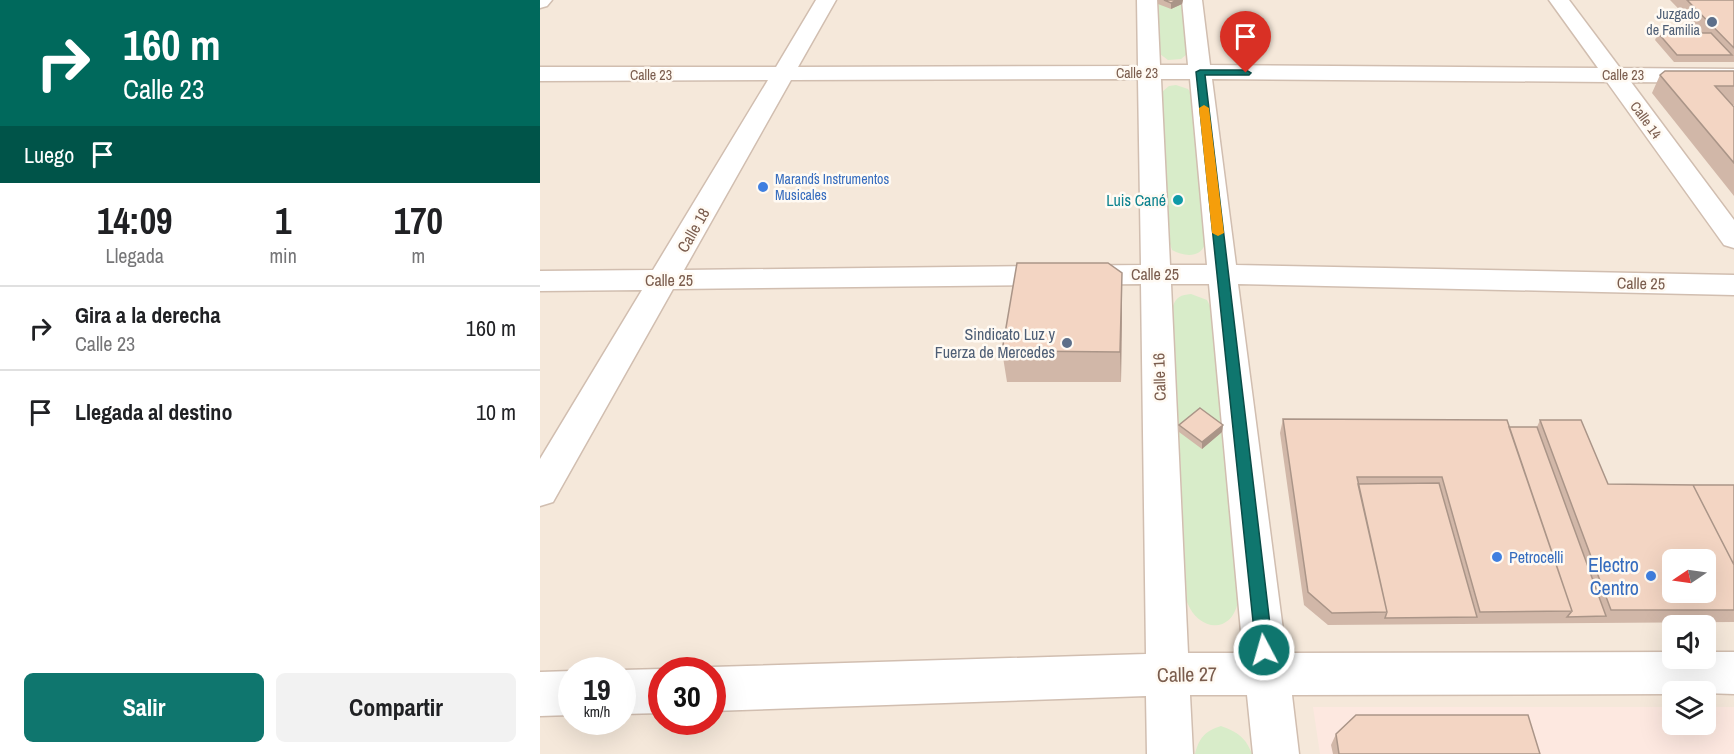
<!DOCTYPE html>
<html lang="es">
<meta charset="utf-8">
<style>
:root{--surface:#fff;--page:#f2f2f2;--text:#202124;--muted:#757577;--line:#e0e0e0;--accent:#0f766e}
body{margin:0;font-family:"Archivo Narrow",sans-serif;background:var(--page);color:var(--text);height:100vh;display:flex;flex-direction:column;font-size:22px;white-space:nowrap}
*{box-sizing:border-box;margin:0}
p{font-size:20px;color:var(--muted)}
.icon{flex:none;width:33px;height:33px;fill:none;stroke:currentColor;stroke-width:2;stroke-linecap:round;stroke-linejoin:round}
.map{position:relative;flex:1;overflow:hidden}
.sheet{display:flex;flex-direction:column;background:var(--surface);width:540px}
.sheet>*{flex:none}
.guide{background:#00695c;color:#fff;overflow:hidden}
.needle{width:39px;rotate:257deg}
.fabs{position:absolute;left:1122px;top:549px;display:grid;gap:12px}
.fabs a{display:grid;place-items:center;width:54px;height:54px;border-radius:9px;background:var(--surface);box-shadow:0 6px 24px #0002;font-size:30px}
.speed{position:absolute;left:18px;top:657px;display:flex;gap:12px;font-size:30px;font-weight:700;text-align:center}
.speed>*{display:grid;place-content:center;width:78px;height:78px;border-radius:50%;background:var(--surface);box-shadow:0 6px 24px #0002;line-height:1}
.speed small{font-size:15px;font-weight:400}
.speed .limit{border:9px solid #d22;background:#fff;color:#111}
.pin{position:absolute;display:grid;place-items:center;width:51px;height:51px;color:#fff;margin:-62px -26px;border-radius:50% 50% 50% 0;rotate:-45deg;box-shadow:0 0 6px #0007}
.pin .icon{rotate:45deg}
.me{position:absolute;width:66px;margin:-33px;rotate:354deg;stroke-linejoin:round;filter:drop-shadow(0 0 4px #0008)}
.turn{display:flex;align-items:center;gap:21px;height:126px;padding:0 24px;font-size:27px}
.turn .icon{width:78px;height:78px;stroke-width:2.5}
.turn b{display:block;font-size:42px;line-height:51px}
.then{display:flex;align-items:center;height:57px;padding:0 24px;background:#0003;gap:12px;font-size:22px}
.eta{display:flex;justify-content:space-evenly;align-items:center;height:102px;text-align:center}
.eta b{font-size:36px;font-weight:800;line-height:42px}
.action{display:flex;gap:12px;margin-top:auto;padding:12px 24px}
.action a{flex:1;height:69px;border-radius:9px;background:var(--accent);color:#fff;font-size:24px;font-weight:800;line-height:69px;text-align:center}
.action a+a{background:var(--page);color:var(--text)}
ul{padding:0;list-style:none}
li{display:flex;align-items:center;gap:18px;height:84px;padding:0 24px;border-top:2px solid var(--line)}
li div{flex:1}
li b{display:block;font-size:22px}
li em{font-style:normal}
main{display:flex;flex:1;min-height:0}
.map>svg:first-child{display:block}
.residential{fill:#f5e8da;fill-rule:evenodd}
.commercial{fill:#fde8e0}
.green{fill:#d8ecc9}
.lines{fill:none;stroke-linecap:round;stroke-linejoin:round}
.minor-casing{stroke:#d1beb0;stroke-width:3}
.minor{fill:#fff;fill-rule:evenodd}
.wall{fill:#d1b7a8}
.shaded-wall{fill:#aa9588}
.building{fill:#f3d5c3;stroke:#aa9588;stroke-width:1.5;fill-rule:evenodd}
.route{fill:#0f766e;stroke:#0a4d48;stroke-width:1.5}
.slow{fill:#f59e0b}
.service-dot{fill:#5c6f8a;stroke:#fffaf3;stroke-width:2}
.shop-dot{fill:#3f7fe0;stroke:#fffaf3;stroke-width:2}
.culture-dot{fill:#0f9aa8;stroke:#fffaf3;stroke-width:2}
.labels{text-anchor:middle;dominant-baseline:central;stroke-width:5;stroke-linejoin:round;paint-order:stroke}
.far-service-label{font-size:14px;fill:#4e5e75;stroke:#fffaf3;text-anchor:end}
.far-street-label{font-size:14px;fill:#7a5c4d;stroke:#fffaf3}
.far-shop-label{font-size:14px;fill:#366cbe;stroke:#fffaf3;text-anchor:start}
.culture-label{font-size:16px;fill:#0d838f;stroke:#fffaf3;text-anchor:end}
.street-label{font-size:16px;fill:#7a5c4d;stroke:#fffaf3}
.service-label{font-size:16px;fill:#4e5e75;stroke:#fffaf3;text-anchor:end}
.shop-label{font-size:16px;fill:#366cbe;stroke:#fffaf3;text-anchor:start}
.near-shop-label{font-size:20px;fill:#366cbe;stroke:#fffaf3;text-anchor:end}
.near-street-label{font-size:20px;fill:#7a5c4d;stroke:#fffaf3}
</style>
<main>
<section class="sheet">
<div class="guide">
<div class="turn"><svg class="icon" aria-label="right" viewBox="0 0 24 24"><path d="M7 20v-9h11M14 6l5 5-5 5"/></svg><div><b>160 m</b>Calle 23</div></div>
<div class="then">Luego<svg class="icon" aria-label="arrive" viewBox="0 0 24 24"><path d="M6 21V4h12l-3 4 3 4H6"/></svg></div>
</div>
<div class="eta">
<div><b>14:09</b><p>Llegada</p></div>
<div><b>1</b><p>min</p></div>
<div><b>170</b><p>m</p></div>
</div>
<ul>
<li><svg class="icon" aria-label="right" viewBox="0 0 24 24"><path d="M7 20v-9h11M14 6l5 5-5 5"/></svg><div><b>Gira a la derecha</b><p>Calle 23</p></div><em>160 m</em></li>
<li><svg class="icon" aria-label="arrive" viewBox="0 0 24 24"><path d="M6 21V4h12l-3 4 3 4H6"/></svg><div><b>Llegada al destino</b></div><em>10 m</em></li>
</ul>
<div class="action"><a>Salir</a><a>Compartir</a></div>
</section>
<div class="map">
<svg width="1194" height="754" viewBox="0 0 1194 754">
<rect width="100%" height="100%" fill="#fdf6ec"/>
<path class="residential" d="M0,0h1194v754h-1194zM1132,560h34v32h-34zM1132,626h34v32h-34zM32,670h50v52h-50zM122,670h50v52h-50zM1132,692h34v32h-34z"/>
<path class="commercial" d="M773,707h359v17h34v-17h28v47h-414z"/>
<path class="green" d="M618,0h24l5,54 -6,5 -13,1 -8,-6z
M636,85l12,4 2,3 15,152c-5,15 -22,12 -33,6l-2,-6 -8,-152 7,-6z
M651,294l16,6 3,6 28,296c-7,33 -40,29 -51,0l-14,-296c3,-9 8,-11 18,-12z
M681,726c17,6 25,12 31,28h-57c4,-16 10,-23 26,-28z"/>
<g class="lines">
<defs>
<path id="minor" d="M0,0h12l-5,6 -7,2z
M276,0h20l-38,67 340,-1 -1,-66h20l3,65h28l-6,-65h20l8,65 388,3 -49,-68h20l51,68 114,1v14l-103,-1 103,138v28l-10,-3 -117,-163 -395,-3 24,186 498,10v20l-496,-11 48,369 386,-1v6h34v-6h28v42l-62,-2v2l-380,1 7,59h-46l-6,-59h-57l3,59h-46l-1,-58 -434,15v-41h-7l7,-3 434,-13 -5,-370 -468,5 -120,213 -13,4v-47l102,-169 -102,1v-20l113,-1 115,-190 -228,1v-14h236zM598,79l3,186 -457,5 107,-190zM621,79h29l17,186h-37zM631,284h38l34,369h-55z
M122,669l3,1h-3v43l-40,1v-44z
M32,671v44l-32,1v-44z"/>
</defs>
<use href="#minor" class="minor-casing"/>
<use href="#minor" class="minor"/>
</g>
<path class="wall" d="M618,0h25l-1,4 -11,5 -13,-5z
M1130,0h64v62h-60l-19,-22 3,-7h44z
M1194,71v34h-2l2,2v89l-82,-103 8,-18z
M582,304l-1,78h-114l-5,-31z
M743,419l226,8h28l3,-7 68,64 126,1v137l-406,3 -24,-20 -24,-172z
M639,425h44l-1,7 -20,17 -23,-17z
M796,734l204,20h-207l-2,-9z"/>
<path class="shaded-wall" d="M637,0h6l-1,4 -11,5v-6z
M582,273v31l-1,78 -1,-30z
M683,425l-1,7 -20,17v-7z"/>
<path class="building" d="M624,0h13l-6,3z
M1147,0h47v48z
M1118,33h53l21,22h-55z
M1125,71h69v15h-19l19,21v56l-74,-88z
M477,263h91l14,10 -2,79 -118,-1z
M660,408l23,17 -21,17 -23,-17z
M743,419l224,1 65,191 -92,1 -38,-135h-85l30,135 -55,1 -24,-21z
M1000,420h41l27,64 85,1 41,80v45h-123zM1132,560h34v32h-34z
M969,427h28l69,189 -39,1 5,-6z
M899,483l38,134 -92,1 2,-6 -29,-128z
M1144,485h50v80l-41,-80z
M816,715h172l12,39h-201l-3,-20z"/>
<path class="route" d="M706,70l5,3 -2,2h-44l68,575 -2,6 -7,2 -6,-2 -2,-6 -60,-578 4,-2z"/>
<path class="slow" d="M664,105l5,3 15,125 -6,3 -6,-3 -13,-125z"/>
<g class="service-dot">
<circle cx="1172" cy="22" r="6"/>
<circle cx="527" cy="343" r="6"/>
</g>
<g class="shop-dot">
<circle cx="223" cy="187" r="6"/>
<circle cx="957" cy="557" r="6"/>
<circle cx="1111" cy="576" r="6"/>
</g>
<circle class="culture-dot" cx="638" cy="200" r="6"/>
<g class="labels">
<g class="far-service-label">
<text x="1160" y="14">Juzgado<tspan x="1160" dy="16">de Familia</tspan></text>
</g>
<g class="far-street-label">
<text x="597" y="73">Calle 23</text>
<text x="111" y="75">Calle 23</text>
<text x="1083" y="75">Calle 23</text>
<text transform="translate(1106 120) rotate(54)">Calle 14</text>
</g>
<g class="far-shop-label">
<text x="235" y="179">Marand´s Instrumentos<tspan x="235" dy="16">Musicales</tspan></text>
</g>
<g class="culture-label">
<text x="626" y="200">Luis Cané</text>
</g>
<g class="street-label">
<text transform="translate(153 230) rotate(-60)">Calle 18</text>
<text x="615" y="274">Calle 25</text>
<text x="129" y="280">Calle 25</text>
<text transform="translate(1101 283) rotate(1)">Calle 25</text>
<text transform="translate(619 377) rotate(-92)">Calle 16</text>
</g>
<g class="service-label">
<text x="515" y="334">Sindicato Luz y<tspan x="515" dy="18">Fuerza de Mercedes</tspan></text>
</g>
<g class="shop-label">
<text x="969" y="557">Petrocelli</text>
</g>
<g class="near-shop-label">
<text x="1099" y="564">Electro<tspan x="1099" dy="23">Centro</tspan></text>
</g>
<g class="near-street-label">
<text transform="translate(647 674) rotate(-1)">Calle 27</text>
</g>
</g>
</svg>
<div class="fabs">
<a><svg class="needle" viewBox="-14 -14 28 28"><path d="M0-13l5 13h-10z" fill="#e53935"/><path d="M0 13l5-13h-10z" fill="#757577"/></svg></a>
<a><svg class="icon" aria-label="sound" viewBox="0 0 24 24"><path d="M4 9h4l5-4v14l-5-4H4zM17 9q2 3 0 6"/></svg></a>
<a><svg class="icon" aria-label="layers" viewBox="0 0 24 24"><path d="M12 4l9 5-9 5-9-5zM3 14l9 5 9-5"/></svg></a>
</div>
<div class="speed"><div>19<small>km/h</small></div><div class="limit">30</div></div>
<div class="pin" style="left:706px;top:73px;background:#d93025"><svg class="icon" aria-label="arrive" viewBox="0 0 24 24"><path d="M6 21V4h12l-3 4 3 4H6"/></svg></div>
<svg class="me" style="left:724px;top:650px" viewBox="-20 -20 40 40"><circle r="17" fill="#0f766e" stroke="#fff" stroke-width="3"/><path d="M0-11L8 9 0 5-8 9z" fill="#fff"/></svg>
</div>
</main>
